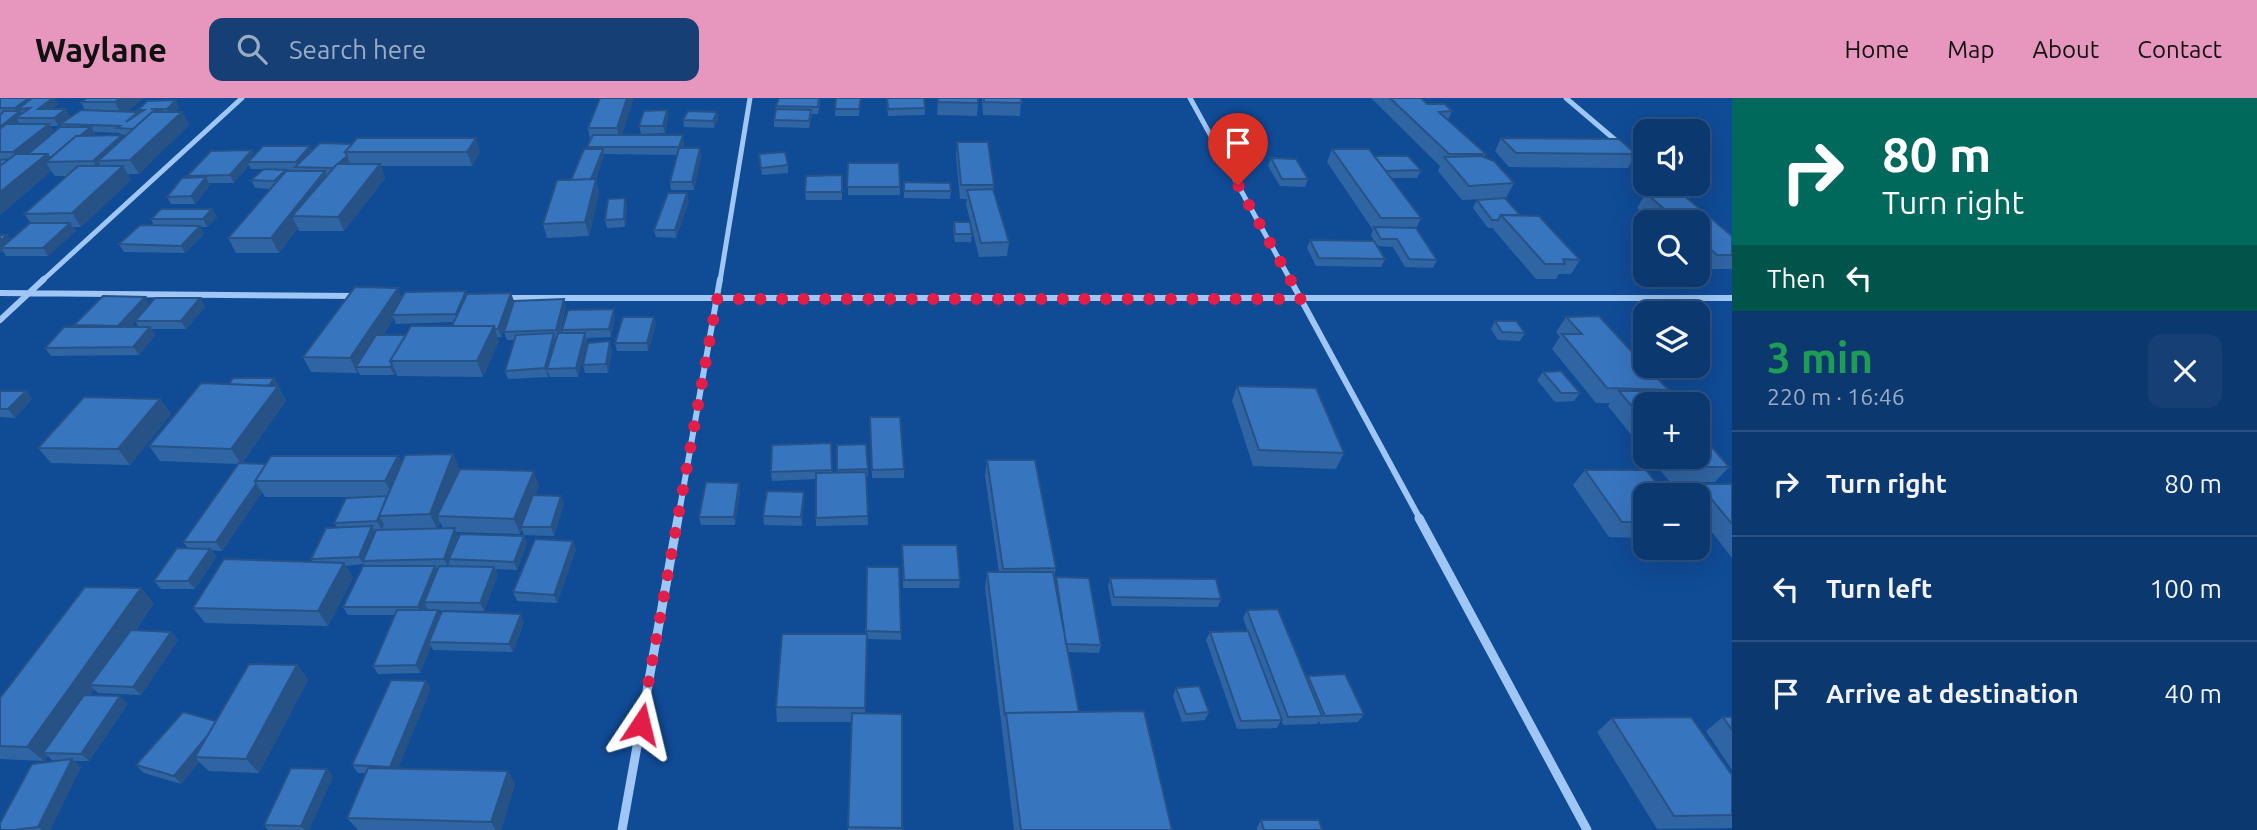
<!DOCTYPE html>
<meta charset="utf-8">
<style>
:root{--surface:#0c3870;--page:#153f75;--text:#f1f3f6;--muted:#9aacc3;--line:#2c5283;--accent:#e797bd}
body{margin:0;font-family:Ubuntu,sans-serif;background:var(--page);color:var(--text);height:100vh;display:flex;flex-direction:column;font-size:26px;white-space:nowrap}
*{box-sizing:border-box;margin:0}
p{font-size:23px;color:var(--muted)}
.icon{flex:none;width:38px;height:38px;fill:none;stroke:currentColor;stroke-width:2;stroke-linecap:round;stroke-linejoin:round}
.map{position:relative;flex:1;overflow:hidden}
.side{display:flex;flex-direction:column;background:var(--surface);width:525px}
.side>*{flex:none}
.guide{background:#00695c;color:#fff;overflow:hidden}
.controls{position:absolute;left:1633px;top:21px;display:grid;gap:14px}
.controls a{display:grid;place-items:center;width:77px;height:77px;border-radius:14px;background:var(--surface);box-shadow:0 7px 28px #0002,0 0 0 2px var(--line);font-size:35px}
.pin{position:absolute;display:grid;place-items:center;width:60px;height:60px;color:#fff;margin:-72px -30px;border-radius:50% 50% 50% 0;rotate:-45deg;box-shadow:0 0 7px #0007}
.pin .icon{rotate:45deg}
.me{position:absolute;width:77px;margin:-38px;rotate:10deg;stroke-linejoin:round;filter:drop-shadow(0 0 5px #0008)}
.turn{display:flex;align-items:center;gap:24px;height:147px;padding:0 35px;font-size:32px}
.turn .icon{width:91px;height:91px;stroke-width:2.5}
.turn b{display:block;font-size:49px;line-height:60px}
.then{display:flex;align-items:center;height:66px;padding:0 35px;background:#0003;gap:14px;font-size:26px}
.round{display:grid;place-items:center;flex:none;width:74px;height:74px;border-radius:14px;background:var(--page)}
.overview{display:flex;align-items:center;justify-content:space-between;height:119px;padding:0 35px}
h1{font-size:42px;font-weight:700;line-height:52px;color:#1e9e55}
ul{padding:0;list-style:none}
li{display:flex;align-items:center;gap:21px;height:105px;padding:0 35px;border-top:2px solid var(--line)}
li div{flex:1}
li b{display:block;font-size:26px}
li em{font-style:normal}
header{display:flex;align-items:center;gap:42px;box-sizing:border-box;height:98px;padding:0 35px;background:var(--accent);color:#111}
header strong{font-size:33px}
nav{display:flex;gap:38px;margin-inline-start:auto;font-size:24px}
.search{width:490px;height:63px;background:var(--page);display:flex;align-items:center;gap:18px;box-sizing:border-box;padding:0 24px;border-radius:14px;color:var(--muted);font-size:26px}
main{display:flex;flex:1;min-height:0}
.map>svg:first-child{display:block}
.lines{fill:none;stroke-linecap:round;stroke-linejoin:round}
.minor-far2{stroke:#9fc6f4;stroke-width:5}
.minor-far1{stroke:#9fc6f4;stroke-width:6}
.minor{stroke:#9fc6f4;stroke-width:9}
.wall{fill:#3065a4;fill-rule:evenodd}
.shaded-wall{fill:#275286}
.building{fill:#3875bf;stroke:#275286;stroke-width:2}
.route{stroke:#e11d48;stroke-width:12;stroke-dasharray:0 21.6}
</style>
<header>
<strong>Waylane</strong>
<div class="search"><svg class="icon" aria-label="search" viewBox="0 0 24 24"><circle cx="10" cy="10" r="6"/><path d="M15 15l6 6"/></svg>Search here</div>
<nav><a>Home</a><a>Map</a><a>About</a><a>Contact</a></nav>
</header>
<main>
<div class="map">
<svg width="1732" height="732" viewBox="0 0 1732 732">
<rect width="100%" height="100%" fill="#104b96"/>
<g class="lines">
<path class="minor-far2" d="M1190,0l101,183
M1566,0l54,46
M1630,54l15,13
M1667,86l16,14
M42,183l200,-183
M720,183l30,-183"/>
<path class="minor-far1" d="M1290,181l130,240
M0,195l356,3
M505,200h1227
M0,222l44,-41
M678,421l42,-240"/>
<path class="minor" d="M1419,420l168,312
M622,732l56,-312"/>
</g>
<path class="wall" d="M0,0h29l1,1 28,5 -6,5 18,7 15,-6 -4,-8 63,-4 -16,13 10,1 1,1h1l-2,-3 41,-3 -4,5h7l7,13 -50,49h-11l3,6 -50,47h-8l3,4 -28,25h-42l-3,-5 -3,2v-18h7l3,5 21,-17 -7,-9 43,-38h-12l-4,-5 -51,44zM60,26l2,3 -8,5 -4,-6h8zM94,34l26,1 1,2h5l-3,3 -30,-2 2,-2z
M600,0l22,37 62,8 -1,5h17l1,7 -7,35h-23l-1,-8 7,-27 -73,-1 -8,25 3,14 -10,43 -42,2 -4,-14 28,-44 17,-31 -1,-2 3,-7 -2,-12z
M820,0v6l-2,10h-6l-3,14 -35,-1v-7l2,-11v-3z
M836,0h25l-2,18h-24z
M886,0l39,10v7l-37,1z
M938,0l40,5 -1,13 -40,-1z
M982,0h39l-1,18 -37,-1z
M1371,0h50l6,6 25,7 -4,9 38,34 -2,3 30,26 -8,15 -44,2 -24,-29 2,-5z
M667,12l1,7 -3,16 -24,1 -2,-8z
M717,14l1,7 -4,9 -30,-1 -1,-7z
M1501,40l135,16 -8,14 -119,-1 -14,-16z
M957,44l37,43 -1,4 16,53 -2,14 -28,1 -13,-53 1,-5h-7l-4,-43z
M1332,51l42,7 47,14 -4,8h-26l30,40 -5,11 21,31 -4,8 -28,-1 -12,-20 -16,-1 -6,-11 2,-5 -46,-68z
M312,53l168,1 -8,14h-91l4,12 -41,53h-45l-1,-3 -19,25h-43l-8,-15 43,-49 -16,-1 -4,-8 13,-11h-13l-2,-4 -15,18h-25l1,2 -15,19h-24l-4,-7 21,-19 -1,-2 67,-21zM274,71l22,1 1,1h-11z
M759,56l29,11v8l-26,2z
M1271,60l37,21 -3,8 -25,-1 -12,-20z
M848,65l52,24v8h-52z
M842,77v25h-36l-1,-8z
M904,84l47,9 -1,8 -46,-1z
M1646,95l86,43v33h-26l-8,-7v-40h-44l-17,-14z
M625,100l2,7 -2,22 -18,1 -2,-8z
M1477,102l43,15 60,45 -9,14h-12l-3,5h-20l-43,-50 1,-1h-6l-15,-20z
M689,103l-13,37 -20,-1 -2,-7z
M212,111l5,8 -10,10h-7l4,7 -19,19 -61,-1 -5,-8 35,-18 -3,-7z
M954,124l18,12 -1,8h-16l-2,-12z
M1310,142l75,19 -4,8 -65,-1 -9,-18z
M468,196l46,7 -13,36h-4l2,4 -16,36 -86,-1 -1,-4 -2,3h-34l-2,-4 -1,2 -46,-1 -8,-15 99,-59zM394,220l2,6 58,-2 -2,4 -46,9h-23z
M200,200l5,9 -19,22h-35l4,6 -16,20 -88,1 -6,-8 31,-21 -2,-2 76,-21zM135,223l4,6h-9z
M566,209l-6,26h3l-1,-3 53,-13 -4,20 -24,1v3l-9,36h-28l-2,-4v4l-40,2 -3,-8 9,-31h-7l-3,-8z
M1566,219l103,73 -4,5 -20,9v48l-37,-46 2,-3h-14l-44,-54 8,-12 -4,-5z
M1495,223l30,12 -5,8 -22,-1 -7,-11z
M656,227l-8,26h-31l-2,-8z
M612,252l-4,23h-23l-2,-8z
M1543,274l37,21 -6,8 -19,1 -18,-22z
M274,280l12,23 -44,62 24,1 132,-8 4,7 51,-9 6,15 -2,7 82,10 -4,9 29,9 -10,32 -30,-1 -2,-6 -2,5 -64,-2 2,4 -3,10 69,-10 3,8 -10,26 -22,-1 3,6 -14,36 -56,-1 -2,-4 -1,4 15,6 84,6 -11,30 -80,-2 -2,-4 -11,27 -42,1 -5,-8 22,-51h-47l-5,-8 23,-41 -2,-2 -18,2 7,12 -25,48 -123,-3 -12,-15 120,-46 -2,-3 26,-32 -3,-4 41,-26h-110l-3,-5 -40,59 -11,-1 5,7 -21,32h-34l-7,-8 34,-33 -5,-6 55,-78 -78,-3 -11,-15 80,-62zM440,424l3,6h-5z
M1237,288l107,67 -8,16 -83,-3 -21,-65z
M0,293h26l6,8 -17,19 -15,-1z
M160,301l11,15 -41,51 -79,-2 -13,-15z
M870,319l34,52v9h-32z
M831,345l1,30h5v-28l31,24v8h-2l2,48 -52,1v-47l-44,2 -1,-9z
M1649,359h49l31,10 -14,15h-45z
M987,362l69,108 -2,10 1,5 1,-6 45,68 -2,8 -31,-1 11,60 93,118h-158l-29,-243 2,-15h12l-14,-96z
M1585,372l60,25v43l-36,-1 -36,-52z
M739,385l1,8 -5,34h-34l-2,-8z
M1699,386h33v74l-34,-44v-19h-9z
M804,394v8l-2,26 -38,-1 -1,-9z
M902,447l58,35 -1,8h-56z
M576,451l-19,54 -40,-2 -4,-9z
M867,469l34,65v8l-34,-1 -2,74 37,1v116h-54l4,-108h-75l-1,-15 90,-73z
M1110,480l111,21 -3,8 -106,-1 -4,-20z
M154,505l-18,27 35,2 7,8 -37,55 -43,-2 -4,-4 -4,6 38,9 -39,57h-15l7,6 -31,63h-50l63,-70h-11l-4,-4 -4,5 -44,-2v-61z
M1247,512l60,68 1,-2 56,38 -6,8 -38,2 -1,-3 -2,3 -34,1 -2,-5 -4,8 -40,1 -31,-89 4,-8 53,40 -20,-54z
M297,567l11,15 -49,93 -50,-2 -10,-9 -18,22 -37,-11 -8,-8 80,-44z
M431,590l-33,80 110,3 7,13 -14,46h-143l-11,-12 19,-45h-8l-6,-8z
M1176,590l33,24 -4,8 -23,2 -9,-26z
M1723,619h9v53l-26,-39z
M1612,620l120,57v53l-75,1 -60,-97z
M333,678l-24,54h-41l-4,-5z
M1261,722l61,10h-65v-3z"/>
<path class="shaded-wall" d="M29,0l5,7 -16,4 6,9h-8l3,5 -15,12 -4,-8 18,-14 -3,-5z
M53,0h2l3,6 -15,12 -5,-7z
M120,0h24l-22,18 -7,-14z
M627,0h7l-14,44 -3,-14z
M176,2l3,7 -8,9 -4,-7z
M66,11l4,7 -12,10 -4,-8z
M667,12l1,7 -3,16 -2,-7z
M182,14l7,13 -50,49 -9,-14z
M717,14l1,7 -4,9 -1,-7z
M49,26l9,13 -36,29 -9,-14z
M91,29l4,7 -31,28 -9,-4z
M122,37l7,14 -31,12 7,11 -4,3 -8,-14z
M683,37l1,8 -4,12 -1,-8z
M476,40l4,14 -8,14 -5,-14z
M310,48l3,8 -15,13 -2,-5z
M700,50l1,7 -7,35 -2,-8z
M603,51l1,7 -13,35 -2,-7z
M252,52l4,8 -8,4 1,3 -15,18 -4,-8z
M47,56l5,8h-6l5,9 -51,44v-23z
M347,58l3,7 -12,13 -3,-7z
M380,66l5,14 -41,53 -6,-14z
M123,68l8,14 -50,47 -9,-14z
M325,73l6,14 -39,31 6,12 -19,25 -8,-15z
M206,79l4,8 -15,19 -4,-8z
M596,81l3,14 -10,43 -4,-14z
M687,95l2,8 -13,37 -1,-8z
M625,100l2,7 -2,22 -1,-8z
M212,111l5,8 -10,10 -4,-8z
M70,125l6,8 -28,25 -5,-8z
M200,128l4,8 -19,19 -4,-7z
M7,137l6,8 -12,5 2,3 -3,2v-12z
M398,190l6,15 -12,12 2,3 -33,49h-5l2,4 -1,2 -7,-15z
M466,193l3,8 -10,23 -3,-8z
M511,195l3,8 -13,36 -3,-8z
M145,199l5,8 -26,29 -6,-8z
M200,200l5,9 -19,22 -5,-8z
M564,201l2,8 -8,31 -2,-8z
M614,211l1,8 -4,20 -2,-8z
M654,219l2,8 -8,26 -1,-8z
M494,228l5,15 -16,36 -6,-16z
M150,229l5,8 -16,20 -6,-8z
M554,235l2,8 -9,28 1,4v4l-3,-9z
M585,235l2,8 -9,36 -2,-9z
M610,243l2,9 -4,23 -2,-9z
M392,266l4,8 -2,3 -4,-8z
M274,280l12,23 -45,63 -10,-15 35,-59z
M26,293l6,8 -17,19 -7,-9z
M160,301l11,15 -41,51 -12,-16z
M453,356l6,15 -17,47h-5l3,6 -3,7 -7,-15z
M398,358l8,16 -13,25 -8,-16z
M534,373l5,15 -16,41h-2l1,2 -2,5 -6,-15z
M739,385l1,8 -5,34 -1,-8z
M256,386l6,8 -40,59 -6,-9z
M804,394v8l-2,26 -1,-9z
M561,398l3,8 -10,32 -3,-9z
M379,418l5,8 -2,6 -5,-9z
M372,428l5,8 -14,27 1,4 -5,-8z
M455,430l3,8 -7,23h-2l1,1 -2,7 -4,-8z
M524,438l3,8 -10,26 -3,-8z
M573,443l3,8 -19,54 -3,-8z
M210,451l6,8 -21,32 -7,-8z
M344,465l9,15 -25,48 -10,-15z
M435,468l5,8 -16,28 2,4 -3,9 -5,-8z
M494,469l4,8 -14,36 -4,-8z
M141,490l13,15 -57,82h-7l4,4 -44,64h-7l5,3 -4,5 -17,-14z
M438,512l4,8 -13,24 2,4 -11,27 -4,-8z
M521,516l3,8 -11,30 -4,-8z
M171,534l7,8 -37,55 -8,-8z
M297,567l11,15 -49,93 -13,-14z
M426,583l5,7 -35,86 -6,-7z
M120,598l8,8 -39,57 -8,-7z
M219,623l-24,36 4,5 -18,22 -7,-8z
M72,661l9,8 -31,63h-8l-4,-3z
M327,671l6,7 -24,54h-5l-3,-4z
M508,673l7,13 -14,46h-5l-5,-8z"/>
<path class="building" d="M0,0h29l-14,10h-15z
M32,0h21l-15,11h28l-12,9h-38l14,-10 -12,1z
M87,0h33l-5,4h-34z
M600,0h27l-10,30h-29z
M779,0h40l-1,9 -42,-1z
M836,0h25l-2,11h-24z
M887,0h37l1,10 -37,1z
M938,0h40v5l-40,-1z
M984,0h37l1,5 -38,-1z
M1390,0h31l6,6h18l7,7 -13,1 47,42h-37z
M176,2l-9,9h-16l12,2 -11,1 -19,17 -16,-1 3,-2 -60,-2 21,-14 57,2 -12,10 18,-12h-6l9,-9z
M776,11l35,1 -2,11 -35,-1z
M667,12l-4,16h-24l5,-15z
M4,13h16l-20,16v-12z
M688,13l29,1 -4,9 -30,-1z
M152,14h30l-52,48 -32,1z
M6,26h43l-36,28h-13v-23z
M60,29h31l-11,9h-4l-26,22 -3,-4h-19z
M122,37l-29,26 -47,1 30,-26z
M593,37h90l-4,12h-92z
M357,40h119l-9,14h-122z
M1501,40l118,1 17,15 -120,-1z
M957,44h31l6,43h-33z
M320,45l32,1 -7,8 2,4 -14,12 -38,-1z
M263,48h47l-14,16h-48z
M679,50h21l-8,34h-22z
M584,51h19l-12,30 -20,1z
M1332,51h37l52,69h-40z
M252,52l-22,25 -43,1 24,-25z
M785,54l3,13 -27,3 -2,-14z
M16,56h31l-47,38v-26z
M1374,58h34l13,14 -35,1z
M1481,58l13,5 20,22 -45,3 -25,-29z
M1271,60l25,1 12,20h-26z
M9,61l-9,7v-6z
M848,65h51l1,24h-53z
M337,66h43l-42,53 -46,-1z
M78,68h45l-51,47 -48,1z
M264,71l22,1 -12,11 -23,-1z
M286,73h39l-54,67h-43z
M842,77v17h-37l1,-16z
M206,79l-15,19 -24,1 15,-19z
M596,81l-11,43 -42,2 14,-44z
M904,84l46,1 1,8h-47z
M993,91l16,53 -28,1 -14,-53z
M668,95h19l-12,37h-21z
M1646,95h35l51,43v19h-15l-19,-17v-16h-19z
M625,100l-1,21 -19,1 3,-21z
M1505,100l15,17h-19l-3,5h-6l-15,-20z
M161,111h51l-9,10h-52z
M1501,117l38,1 41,44 -17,-1 2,5h-20z
M954,124h16l2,12h-17z
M30,125h40l-27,25h-42z
M140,127l60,1 -19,20 -62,-2z
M1374,129l42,1 21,32 -28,-1 -12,-20h-16z
M0,137h7l-7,6z
M1310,142l64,1 11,18 -66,-1z
M355,189l43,1 -48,70 -47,-1z
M466,193l-10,23 -64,1 13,-23z
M511,195l-13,36h-3l-1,-3h-42l15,-32z
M103,198l42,1 -27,29 -44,-1z
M155,200h45l-19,23h-46z
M564,201l-8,31 -52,2 10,-31z
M614,211l-5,20 -47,1 6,-20z
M1599,218l46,50 24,24 -62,-2 -45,-54h20l-16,-17z
M623,219h31l-7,26h-32z
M1495,223h21l9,12 -23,-1z
M411,228h83l-17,35h-87z
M64,229h86l-17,20 -88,1z
M554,235l-9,35 -40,3 11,-36z
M558,235h27l-9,35 -29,1z
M376,237h30l-16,26 2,3 -2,3h-34z
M610,243l-4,23 -23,1 5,-22z
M1561,273l19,22h-19l-18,-21z
M233,280h41l-5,8 -40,-2z
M201,285l77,3 -47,63 -82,-3z
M1237,288l79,2 28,65 -85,-3z
M0,293h26l-18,18h-8z
M1619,293h42l12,13h-28v18z
M84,299l76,2 -42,50 -80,-1z
M870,319h30l4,52 -32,1z
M1698,333l31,36h-46l-9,-10h24z
M831,345l1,27 -61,2 1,-27z
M866,346l2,25 -31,1v-25z
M453,356l-23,60 -51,2 26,-61z
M271,358h127l-13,25h-130z
M987,362h48l21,108 -53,1z
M239,365l27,1 -11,17 1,3 -40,58h-33z
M460,371l74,2 -20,48 -77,-3z
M1585,372h61l20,25h-21v27h-23z
M866,374l2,44 -52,2v-45z
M706,384l33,1 -5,34h-35z
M1699,386h33v40z
M767,393l37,1 -3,25 -38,-1z
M533,397l28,1 -10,31h-30z
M387,398l-10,25 -43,2 12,-25z
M372,428l-13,31 -48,2 15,-31z
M455,430l-11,31 -81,2 13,-31z
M460,436l64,2 -10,26 -65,-3z
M535,441l38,2 -19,54 -41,-3z
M902,447h55l3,35h-56z
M177,450l33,1 -22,32h-34z
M224,461l120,4 -26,48 -125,-3z
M363,468h72l-17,41h-75z
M439,468l55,1 -14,36 -56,-1z
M867,469h32l2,65 -35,-1z
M987,474h66l26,140 -73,1 -1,3z
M1056,479l33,1 12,67 -35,-1z
M1110,480l106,1 5,20 -107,-2z
M85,489l56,1 -114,159 -27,-1v-48z
M1278,511l44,107 -34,1 -41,-107z
M397,512h41l-22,55 -43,1z
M442,513l79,3 -12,30 -80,-2z
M131,532l40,2 -38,55 -43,-2z
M1248,533l34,89 -41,1 -31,-89z
M782,536h85l-2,74 -89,-1z
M249,566l48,1 -51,94 -51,-2z
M1345,576l19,40 -39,2 -17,-40z
M391,582l35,1 -36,86 -38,-2z
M1199,588l10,26 -23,2 -10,-26z
M84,597l36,1 -39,58 -38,-1z
M1144,613l28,119h-151l-15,-117z
M183,614l33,9 -8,14 -34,41 -38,-11z
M852,615l50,1v114l-54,-1z
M1691,619l41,58v40l-58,1 -62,-98z
M1723,619h9v13z
M72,661l-34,68 -24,3h-14v-7l32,-59z
M291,670l36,1 -26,57 -37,-1z
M368,670l140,3 -17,51 -144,-4z
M1261,722h58l3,10h-58z"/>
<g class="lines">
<path class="route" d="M641,626l76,-425h584l-63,-114"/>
</g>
</svg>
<div class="controls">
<a><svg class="icon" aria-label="sound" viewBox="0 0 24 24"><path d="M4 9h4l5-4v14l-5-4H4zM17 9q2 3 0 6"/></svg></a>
<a><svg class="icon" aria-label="search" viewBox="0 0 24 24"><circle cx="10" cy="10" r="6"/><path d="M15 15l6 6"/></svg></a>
<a><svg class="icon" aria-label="layers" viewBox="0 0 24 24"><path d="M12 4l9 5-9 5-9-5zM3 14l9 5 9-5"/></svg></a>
<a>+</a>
<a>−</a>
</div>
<div class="pin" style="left:1238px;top:87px;background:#d93025"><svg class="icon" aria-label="arrive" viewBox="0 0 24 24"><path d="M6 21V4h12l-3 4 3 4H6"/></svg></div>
<svg class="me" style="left:641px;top:626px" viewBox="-20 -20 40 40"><path d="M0-17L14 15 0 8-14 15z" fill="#e11d48" stroke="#fff" stroke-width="4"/></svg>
</div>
<section class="side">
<div class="guide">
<div class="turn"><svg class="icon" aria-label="right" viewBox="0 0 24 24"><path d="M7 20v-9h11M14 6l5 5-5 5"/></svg><div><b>80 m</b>Turn right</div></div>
<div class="then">Then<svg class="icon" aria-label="left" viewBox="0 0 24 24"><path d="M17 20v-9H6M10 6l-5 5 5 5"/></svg></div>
</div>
<div class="overview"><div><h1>3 min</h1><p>220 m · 16:46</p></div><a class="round"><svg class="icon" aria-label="close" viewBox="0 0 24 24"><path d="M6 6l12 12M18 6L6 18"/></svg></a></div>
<ul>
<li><svg class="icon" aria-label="right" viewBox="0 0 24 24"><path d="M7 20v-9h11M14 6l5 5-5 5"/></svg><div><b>Turn right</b></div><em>80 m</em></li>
<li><svg class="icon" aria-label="left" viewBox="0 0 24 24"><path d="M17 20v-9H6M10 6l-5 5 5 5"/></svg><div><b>Turn left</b></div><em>100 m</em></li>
<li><svg class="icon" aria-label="arrive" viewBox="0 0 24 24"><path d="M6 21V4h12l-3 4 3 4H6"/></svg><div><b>Arrive at destination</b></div><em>40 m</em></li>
</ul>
</section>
</main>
